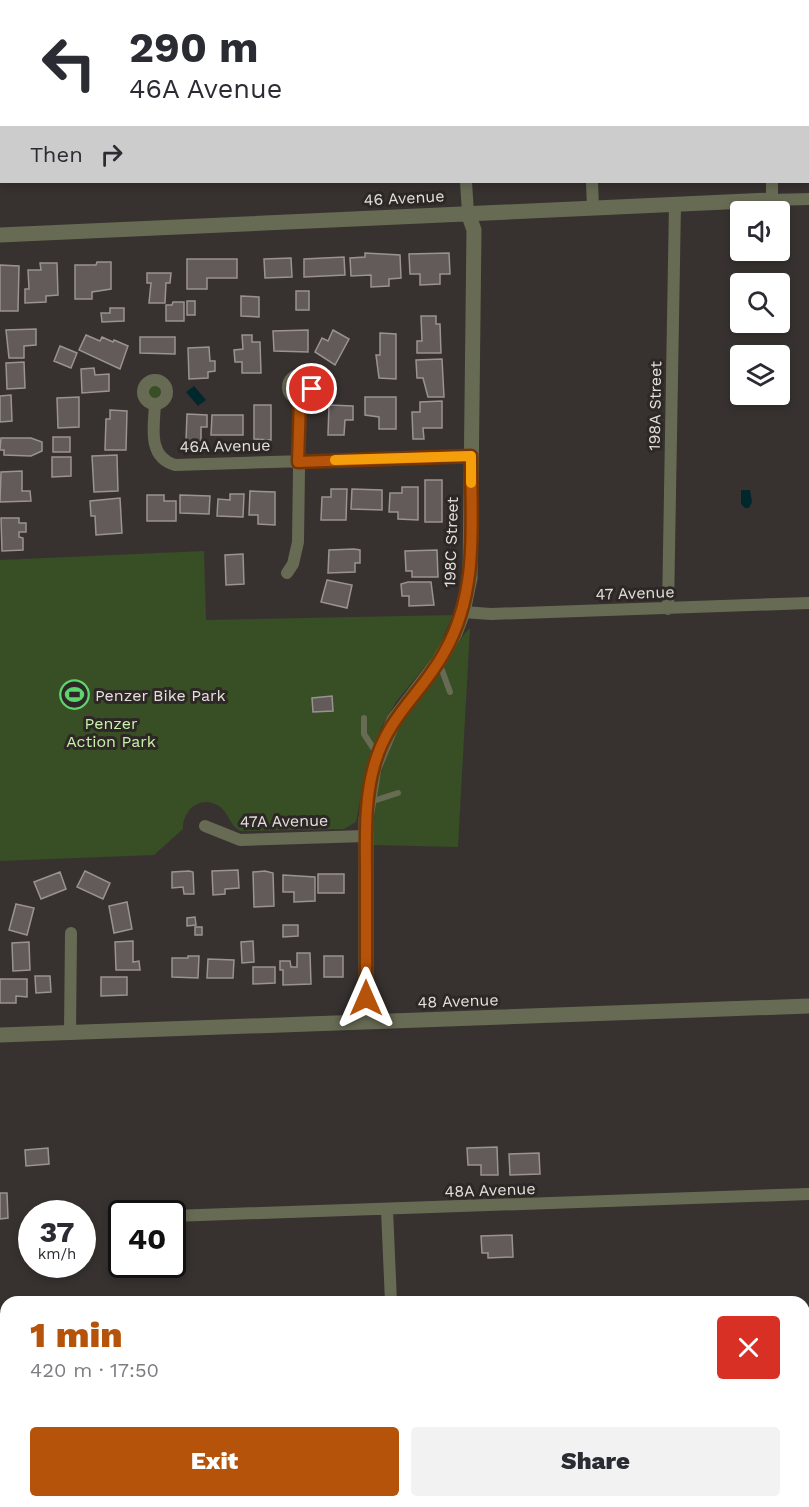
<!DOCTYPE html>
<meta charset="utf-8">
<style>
:root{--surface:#fff;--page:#f2f2f3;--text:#2b2b33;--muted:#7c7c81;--accent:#b45309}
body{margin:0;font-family:"Work Sans",sans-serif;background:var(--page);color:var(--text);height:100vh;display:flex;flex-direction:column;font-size:22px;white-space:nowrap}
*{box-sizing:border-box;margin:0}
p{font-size:20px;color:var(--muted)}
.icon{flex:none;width:33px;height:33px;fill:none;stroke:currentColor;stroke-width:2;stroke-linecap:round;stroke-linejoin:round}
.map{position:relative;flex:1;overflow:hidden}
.sheet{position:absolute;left:0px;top:1296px;width:810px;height:212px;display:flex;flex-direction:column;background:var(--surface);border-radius:18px 18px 0 0;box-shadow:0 3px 9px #0003}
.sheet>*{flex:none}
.banner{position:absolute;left:0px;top:0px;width:810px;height:183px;box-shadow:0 3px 9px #0003;background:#fff;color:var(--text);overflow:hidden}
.tools{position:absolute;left:730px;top:201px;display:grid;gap:12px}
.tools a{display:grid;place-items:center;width:60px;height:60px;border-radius:6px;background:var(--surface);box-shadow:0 3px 9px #0003;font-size:30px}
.speed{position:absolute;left:18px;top:1200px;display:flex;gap:12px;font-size:30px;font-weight:700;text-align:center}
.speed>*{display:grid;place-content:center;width:78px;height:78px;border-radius:50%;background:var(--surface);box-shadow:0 3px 9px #0003;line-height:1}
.speed small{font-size:15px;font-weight:400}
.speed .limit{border:3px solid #111;border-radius:9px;background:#fff;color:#111}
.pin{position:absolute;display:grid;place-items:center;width:51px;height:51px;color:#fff;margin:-26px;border:3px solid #fff;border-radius:50%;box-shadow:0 2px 6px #0007}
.me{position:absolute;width:66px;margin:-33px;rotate:0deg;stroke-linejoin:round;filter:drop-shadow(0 0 4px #0008)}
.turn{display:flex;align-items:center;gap:21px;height:126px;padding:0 30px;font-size:27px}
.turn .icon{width:78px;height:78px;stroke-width:2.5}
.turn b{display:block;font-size:42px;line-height:51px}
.then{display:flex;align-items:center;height:57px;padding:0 30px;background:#0003;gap:12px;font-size:22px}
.round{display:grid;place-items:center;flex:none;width:63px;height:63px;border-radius:6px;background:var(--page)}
.head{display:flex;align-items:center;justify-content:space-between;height:102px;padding:0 30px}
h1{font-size:36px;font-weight:800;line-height:45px;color:var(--accent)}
.button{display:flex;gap:12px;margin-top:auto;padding:12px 30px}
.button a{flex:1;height:69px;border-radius:6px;background:var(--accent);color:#fff;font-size:24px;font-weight:800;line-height:69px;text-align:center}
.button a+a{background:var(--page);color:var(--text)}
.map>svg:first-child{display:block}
.green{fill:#384e25}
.water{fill:#00282c}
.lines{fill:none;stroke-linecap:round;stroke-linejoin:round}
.stream{stroke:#00282c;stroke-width:4}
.building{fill:#625b59;stroke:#9a9391;stroke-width:1.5}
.service{stroke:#686b54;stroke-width:6}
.minor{stroke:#686b54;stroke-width:12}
.tertiary{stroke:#686b54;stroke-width:15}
.route-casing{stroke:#753606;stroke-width:15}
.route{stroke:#b45309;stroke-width:10}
.slow{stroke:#f59e0b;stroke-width:10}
.labels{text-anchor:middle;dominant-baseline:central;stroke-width:6;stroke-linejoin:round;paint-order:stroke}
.street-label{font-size:16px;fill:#e3e0dd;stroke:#2d2825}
.poi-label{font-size:16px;fill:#e3e0dd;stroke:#2d2825;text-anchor:start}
.park-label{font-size:16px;fill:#c8f2a9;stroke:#2d2825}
</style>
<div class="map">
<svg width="809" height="1507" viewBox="0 0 809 1507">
<rect width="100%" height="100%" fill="#37322f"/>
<path class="green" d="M91,0h371v1l-371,1z
M293 387a7 7 0 1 1 14 0a7 7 0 1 1-14 0Z
M147 392a7 7 0 1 1 14 0a7 7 0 1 1-14 0Z
M204,551l2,69 247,-5 -17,38 -40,49 -15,26 -14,36 -11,58 -12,7 -103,2c-13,-5 -12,-22 -26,-27 -17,-8 -33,8 -32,25l-29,26 -154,6v-301z
M470,628l-12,219 -85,-2c1,-47 7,-92 34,-132 10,-14 23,-25 32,-39 11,-14 18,-34 31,-46z"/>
<path class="water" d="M194,386l12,14 -8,6 -12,-14z
M741,490h9l2,12 -3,6h-4l-4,-4z"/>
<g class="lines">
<path class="stream" d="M294,1502l2,5"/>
</g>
<path class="building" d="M365,253l35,2 1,23 -12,1v7l-18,1v-12l-20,1 -1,-18 15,-1z
M449,253l1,21h-10v10l-20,1v-11h-10l-1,-20z
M344,257l1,18 -41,2v-18z
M291,258l1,19 -27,1 -1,-19z
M187,259h50v19h-30v11h-20z
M97,262h14v27l-19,3v7h-17v-34h21z
M40,263h17l1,32 -12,1v6l-21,1v-14h4l-1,-19h13z
M0,265l19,1 -1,45h-18z
M147,273h24l-1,10h-4l-1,20h-16l2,-20h-4z
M296,291h13v19h-13z
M241,296l18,1v20l-18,-1z
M187,301h8v14h-8z
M173,302h11v19h-18v-16h6z
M110,308h14v13l-22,1 -1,-9h9z
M421,316h15v8h4l1,29h-24v-12h5z
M36,329v16l-12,1v12h-15l-3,-28z
M308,330v22l-34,-1 -1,-20z
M333,330l16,9 -14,26 -20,-13 7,-14 6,3z
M380,333l16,1v45l-17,-1 -3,-23h4z
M86,335l14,6 2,-4 11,5 1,-2 14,6 -8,23 -41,-19z
M242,335h10v7h8l1,31h-19v-11h-7l-1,-12 9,-1z
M140,337h35v17l-35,-1z
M60,346l17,7 -6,15 -17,-7z
M209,347l1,14h5v10l-7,1v6l-19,1 -1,-31z
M442,359l2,38h-16l-5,-19h-6l-1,-18z
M24,362l1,26 -18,1 -1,-26z
M94,368l1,7 14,-1v17l-27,2 -1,-24z
M11,395l1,26 -12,1v-26z
M79,397v30l-21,1 -1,-30z
M365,397h31v32h-17v-12l-14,-2z
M442,401v27h-19l1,11h-11l-1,-27h8v-10z
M254,405h17v35l-17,-1z
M329,405l24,1v14h-8l-1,15h-16z
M110,410l17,1 -1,39h-21l1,-31h4z
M187,414l20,1v12h-6v14h-15z
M212,415h31v20h-32z
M53,437h17v15h-17z
M1,438h30l11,4v9l-11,5 -27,-1v-5h-4z
M117,455l1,36 -24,1 -2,-36z
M52,457h19v19l-19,1z
M22,471v20h8l1,10 -31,1 1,-30z
M425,480h17v42h-17z
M402,487h16v33l-20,-1v-7h-9l1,-19h12z
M331,489h16l-1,31h-25l1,-23h9z
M352,489l30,1v20l-31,-1z
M250,491l25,1v33l-17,-1v-9h-9z
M230,494h14l-1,23 -26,-1 1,-17 12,1z
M147,495h17v6h12v20h-29z
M180,495l30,1 -1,18 -29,-1z
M120,498l2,35 -26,2 -1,-19h-4l-1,-15z
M1,518h18v5h7v9h-7v5l4,1v12l-21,1z
M354,549l6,1v13h-5v9l-27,1 1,-23z
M437,550l1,27h-26v-6h-6l-1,-20z
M243,554l1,30 -18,1 -1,-30z
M327,580l25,5 -5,23 -26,-6z
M408,582h23l3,23 -25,1v-10h-7l-1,-12z
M332,696l1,15 -20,1 -1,-14z
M238,870l1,18 -14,1v5l-12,1 -1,-24z
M85,871l25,12 -7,16 -26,-12z
M189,871l4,1 1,22h-10l-1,-7 -11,1v-16z
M265,871l8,2 1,33 -20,1 -1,-35z
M60,872l6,17 -25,10 -7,-17z
M318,874h26v19h-26z
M283,875l32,2v24l-21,1v-10h-11z
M127,902l5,27 -18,4 -5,-27z
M16,904l18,4 -7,27 -18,-5z
M195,917l1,8 -9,1v-8z
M283,925h15v11l-15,1z
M195,927h7v8h-7z
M133,941v21l6,-1 1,9h-24l-1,-28z
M253,941l1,21 -12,1 -1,-21z
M29,942l1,28 -17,1 -1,-28z
M297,953h13l1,31 -28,1v-15h-3v-9h10l1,6h6z
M188,956h11l-1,22 -26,-1v-19h16z
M324,956h19v21h-19z
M208,959l26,1 -1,18h-26z
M253,967h22v16l-22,1z
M35,976h15l1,16 -15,1z
M101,977h26v18l-26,1z
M0,979h27v18l-11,-1v7h-16z
M497,1147l1,28h-17v-10h-13l-1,-17z
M48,1148l1,16 -23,2 -1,-16z
M539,1153l1,21 -30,1 -1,-21z
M0,1193h7l1,25 -8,1z
M512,1235l1,22 -25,1v-5h-6l-1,-17z
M157,1502h36v2l-1,3h-23l-12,-1z"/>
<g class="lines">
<path class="service" d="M439,662l11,30
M364,718v16l13,20
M370,802l28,-9"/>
<path class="minor" d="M584,0v2
M773,2v-2
M466,182l2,31
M592,182l1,26
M772,182v18l37,-1
M288 387a12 12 0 1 1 24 0a12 12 0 1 1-24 0Z
M143 392a12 12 0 1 1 24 0a12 12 0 1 1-24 0Z
M155,404c-1,22 -8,53 20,61l296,-9
M287,573l6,-9 5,-22 2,-143
M668,609l7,-405
M463,612l28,2 318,-11
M205,826l35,14 126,-4
M70,1032l1,-99
M387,1210l4,92
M172,1216l637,-22
M121,1502v5
M773,1502l1,5
M573,1507l2,-5"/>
<path class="tertiary" d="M0,235l772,-35
M366,1022v-203l8,-51 20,-48 45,-59 16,-28 8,-21 7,-34 4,-348 -6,-17
M0,1035l809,-29
M804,1380h5
M0,1404l6,-1"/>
</g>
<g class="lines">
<defs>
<path id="route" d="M312,389l-4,7 -8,3 -2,63 173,-6c0,67 8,135 -26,195 -23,43 -57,64 -71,115 -10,36 -8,72 -8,109 0,41 0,82 0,123"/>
</defs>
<use href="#route" class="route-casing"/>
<use href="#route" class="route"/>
<path class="slow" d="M335,460l136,-4v27"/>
</g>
<defs>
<symbol id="stadium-ring" viewBox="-11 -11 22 22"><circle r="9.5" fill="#2d2825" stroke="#5cd56d" stroke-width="1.5"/><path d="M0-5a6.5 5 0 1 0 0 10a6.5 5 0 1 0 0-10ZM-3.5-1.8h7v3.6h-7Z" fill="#5cd56d"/></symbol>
</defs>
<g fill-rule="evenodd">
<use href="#stadium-ring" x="58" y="678" width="33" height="33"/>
</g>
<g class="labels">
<g class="street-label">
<text transform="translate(404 198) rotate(-3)">46 Avenue</text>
<text transform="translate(655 406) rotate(-89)">198A Street</text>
<text transform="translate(225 446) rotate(-1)">46A Avenue</text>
<text transform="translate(451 542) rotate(-88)">198C Street</text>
<text transform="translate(635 593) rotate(-2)">47 Avenue</text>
<text transform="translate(284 821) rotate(-1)">47A Avenue</text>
<text transform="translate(458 1001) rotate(-2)">48 Avenue</text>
<text transform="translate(490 1190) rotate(-2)">48A Avenue</text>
</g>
<g class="poi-label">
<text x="95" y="695">Penzer Bike Park</text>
</g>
<g class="park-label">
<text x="111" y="723">Penzer<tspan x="111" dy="18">Action Park</tspan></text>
</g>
</g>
</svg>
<div class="tools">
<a><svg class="icon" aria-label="sound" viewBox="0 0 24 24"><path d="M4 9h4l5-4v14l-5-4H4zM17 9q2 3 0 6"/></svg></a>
<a><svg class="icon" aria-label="search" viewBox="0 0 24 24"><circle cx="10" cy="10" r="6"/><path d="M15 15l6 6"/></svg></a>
<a><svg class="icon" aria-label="layers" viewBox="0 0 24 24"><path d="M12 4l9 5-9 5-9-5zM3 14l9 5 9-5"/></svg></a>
</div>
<div class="speed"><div>37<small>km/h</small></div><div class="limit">40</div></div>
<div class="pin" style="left:312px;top:389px;background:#d93025"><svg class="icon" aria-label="arrive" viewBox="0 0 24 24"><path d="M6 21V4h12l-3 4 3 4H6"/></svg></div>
<svg class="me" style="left:366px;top:998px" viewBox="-20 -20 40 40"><path d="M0-17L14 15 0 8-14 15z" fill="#b45309" stroke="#fff" stroke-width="4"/></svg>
<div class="banner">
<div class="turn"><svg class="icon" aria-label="left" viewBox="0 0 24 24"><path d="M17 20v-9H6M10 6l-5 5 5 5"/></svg><div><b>290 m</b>46A Avenue</div></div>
<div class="then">Then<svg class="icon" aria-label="right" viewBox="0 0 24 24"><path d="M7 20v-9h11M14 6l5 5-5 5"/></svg></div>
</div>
<section class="sheet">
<div class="head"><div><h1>1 min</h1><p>420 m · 17:50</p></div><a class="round" style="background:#d93025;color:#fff"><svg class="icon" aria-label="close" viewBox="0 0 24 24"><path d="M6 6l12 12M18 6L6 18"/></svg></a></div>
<div class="button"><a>Exit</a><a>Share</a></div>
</section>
</div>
